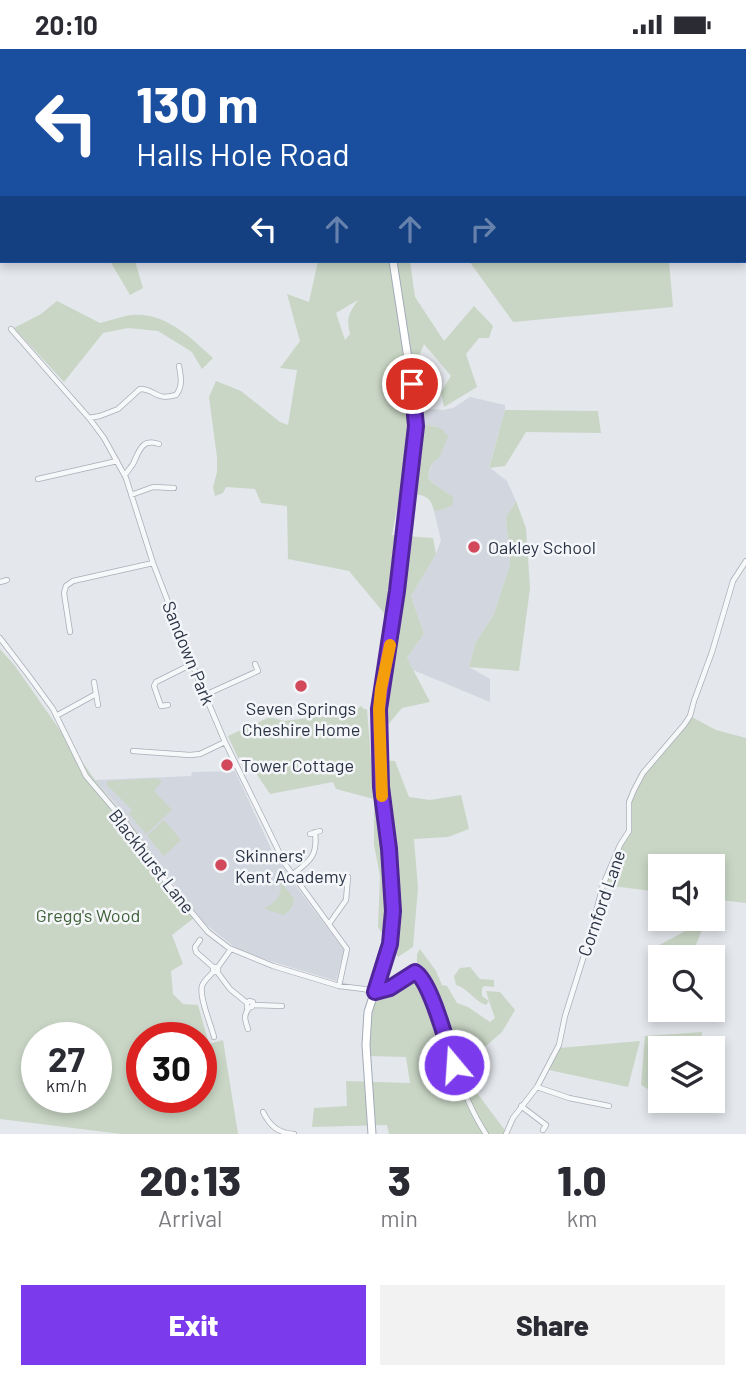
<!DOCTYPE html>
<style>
:root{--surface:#fff;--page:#f2f2f3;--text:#2b2b33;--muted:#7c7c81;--accent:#7c3aed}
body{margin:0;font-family:Barlow,sans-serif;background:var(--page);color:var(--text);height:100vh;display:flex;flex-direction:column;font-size:26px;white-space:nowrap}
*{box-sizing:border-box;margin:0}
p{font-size:23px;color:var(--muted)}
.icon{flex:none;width:38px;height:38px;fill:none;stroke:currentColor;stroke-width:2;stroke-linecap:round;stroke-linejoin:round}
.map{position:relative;height:1085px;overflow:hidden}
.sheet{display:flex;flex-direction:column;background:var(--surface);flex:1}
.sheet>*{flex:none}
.top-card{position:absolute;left:0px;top:0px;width:747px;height:214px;box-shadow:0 4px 10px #0003;background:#1a4fa0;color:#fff;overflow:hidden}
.controls{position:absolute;left:648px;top:805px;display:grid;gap:14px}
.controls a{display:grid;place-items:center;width:77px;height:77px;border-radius:0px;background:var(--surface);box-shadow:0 4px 10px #0003;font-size:35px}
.speed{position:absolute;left:21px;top:973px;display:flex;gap:14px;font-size:35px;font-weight:700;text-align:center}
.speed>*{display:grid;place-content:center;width:91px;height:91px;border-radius:50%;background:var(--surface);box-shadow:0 4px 10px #0003;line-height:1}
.speed small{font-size:18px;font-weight:400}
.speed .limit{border:10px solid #d22;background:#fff;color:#111}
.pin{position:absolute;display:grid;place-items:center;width:60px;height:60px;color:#fff;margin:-30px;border:4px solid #fff;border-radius:50%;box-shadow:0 2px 7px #0007}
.me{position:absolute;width:77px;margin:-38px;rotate:342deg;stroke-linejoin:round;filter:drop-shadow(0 0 5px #0008)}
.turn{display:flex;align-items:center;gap:24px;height:147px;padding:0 21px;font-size:32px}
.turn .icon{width:91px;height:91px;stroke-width:2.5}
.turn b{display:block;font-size:49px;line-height:60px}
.lanes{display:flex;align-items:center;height:66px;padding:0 21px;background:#0003;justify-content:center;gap:35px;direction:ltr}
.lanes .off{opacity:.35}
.eta{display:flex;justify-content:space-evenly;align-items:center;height:119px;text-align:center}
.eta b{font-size:42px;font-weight:800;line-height:49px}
.action{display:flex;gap:14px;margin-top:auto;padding:14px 21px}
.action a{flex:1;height:80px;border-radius:0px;background:var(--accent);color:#fff;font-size:28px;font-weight:800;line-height:80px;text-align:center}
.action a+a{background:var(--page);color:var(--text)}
.status{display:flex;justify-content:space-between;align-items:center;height:49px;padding:0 35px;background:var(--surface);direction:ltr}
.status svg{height:19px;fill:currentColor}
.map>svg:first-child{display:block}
.built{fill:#d2d6de}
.green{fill:#c9d6c5;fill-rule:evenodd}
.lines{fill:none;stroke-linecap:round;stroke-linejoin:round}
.minor-casing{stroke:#a9aeb7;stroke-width:6}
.primary-casing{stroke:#a3abb8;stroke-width:9}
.trunk-casing{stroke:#8b94a3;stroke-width:10}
.minor{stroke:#f7f8fa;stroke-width:4.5}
.primary{stroke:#fff;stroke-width:7}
.trunk{stroke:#fff;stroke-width:8}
.route-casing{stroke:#51269a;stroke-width:18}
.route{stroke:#7c3aed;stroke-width:12}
.slow{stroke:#f59e0b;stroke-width:12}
.poi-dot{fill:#d1495b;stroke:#f4f6f9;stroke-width:2.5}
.labels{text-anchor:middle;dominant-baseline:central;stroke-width:5;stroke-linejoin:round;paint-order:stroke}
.poi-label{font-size:18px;fill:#2b3445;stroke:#f4f6f9;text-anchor:start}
.street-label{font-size:18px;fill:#2b3445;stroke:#f4f6f9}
.park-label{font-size:18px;fill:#3f6138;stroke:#f4f6f9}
</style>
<div class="status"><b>20:10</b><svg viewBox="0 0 49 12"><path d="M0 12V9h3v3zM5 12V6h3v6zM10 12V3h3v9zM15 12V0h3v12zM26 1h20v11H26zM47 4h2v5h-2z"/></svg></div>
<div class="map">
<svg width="746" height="1085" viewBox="0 0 746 1085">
<rect width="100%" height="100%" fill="#e4e7ec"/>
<path class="built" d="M470,348l35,8v5l-16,57 18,14 9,20 -10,16 4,48 -16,49 -19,30 -6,23 21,12v23l-77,-32 -6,-12 17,-24 -13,-38 25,-42 5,-14 -7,-29 7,-1 9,-4 3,-2v-7l-19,-13 -6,-6 5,-18 3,-34 -12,-1 -4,-17 23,2 10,-2z
M235,722l37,80 18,27 54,72 -8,31 -95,-29 -36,-28 -35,-45 -46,-65 -29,-34 96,-4 1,-4z"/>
<path class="green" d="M0,0h195l1,2h-194v30l-2,1z
M110,212h25l8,27 -13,7z
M318,212h92l5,36 29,44 30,-35 19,20 -4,12h-10l-13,16 11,33 -33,20 -3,-15 10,-16 -27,-32 -18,43 -3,-1 5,30 -5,59 -11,60 41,3 3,16 -25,42 13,38 -17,24 23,44 -28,6 -16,19 -1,-29 15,-64 -16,-1v-20l-35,-42 -61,-12 -1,-53 -26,-3 -6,-14 -29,-2 -3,6 -8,3 -2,-9 4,-15v-15l-8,-60 7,-16 25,10 39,31 8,3 9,-55 -17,-2 20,-27 -13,-47 22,8zM358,251c-9,13 -12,18 -8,34l-5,6 -9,-27z
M469,212h200l4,46 -160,15z
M57,252l43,22c10,-2 21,-7 32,-8 33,-3 58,22 81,43l-11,11 -10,-17 -34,-21 -30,-3 -25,5 -39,49 -50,-54 27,-14z
M505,361l93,1 3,22 -75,-1 -21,34 -16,2z
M424,376c10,1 19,1 24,12l-9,21c-9,4 -9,11 -11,20l6,6 19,13v8l-12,5 -7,1c-4,-17 -10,-15 -26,-18l8,-67z
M516,452l10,27 4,60 -11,83 -50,-4 6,-23 19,-30 16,-49 -4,-48z
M0,600l15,17 80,114 46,57 53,81 -22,17 11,29 -12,7 2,23 10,10 15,1 11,39 14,-4 15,94h-117l-121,-15zM37,989h59v59h-59zM142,989h59v59h-59z
M330,657l27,3 4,-3 3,3h3l4,50 24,2 14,36 21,3 31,-5 8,34 -21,8 -34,2 4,49 -5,59 -15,10 -20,-30 2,-51 -6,-31v-46l-38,-10 -3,-7 -63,12 -25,-37 -7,1 -10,-22 42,-19 14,4 39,-5z
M690,667l26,14 30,8v165l-34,-4v-33h-52v26l-56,-7 25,-54v-29l14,-29z
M156,729l6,3 -8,10 18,19 -26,24 -17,-20 3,-4 -26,-26 2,-3z
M164,771l17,20 -17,16 -17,-20z
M280,832l14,18c-1,7 -4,12 -10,16l-19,-6v-1c12,-6 18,-14 15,-27z
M706,871l-15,37h-31v28h-2l-8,-35z
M420,900l16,22 6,14 5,1 10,17 11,4 22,15 5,-4 -6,-17 -3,4c-12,-4 -17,-16 -30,-20l-2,-9 6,-8 10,-1 10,12 14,1v7l-10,-1 -2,2v8l7,5 -3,-10 14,1 15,18 -13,22 -30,26 -4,9 6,22 33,44 -1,1h-117l-2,-9 -75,2 2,-19 33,-2 -1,-25 64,2 -4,-26 -38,-1v-33l7,-27 42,-23v-19z
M702,983l-1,16h-41v48l-19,-11 4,-49z
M640,992l-12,46 -79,-17 10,-22z"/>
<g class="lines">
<defs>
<path id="minor" d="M11,280l78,89 15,20 22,40 27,85 39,101 33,78 60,122 62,85 -8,37
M89,369l11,-2 18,-7 22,-20c16,0 14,12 36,6 7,-9 5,-18 3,-29
M125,426c1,-2 7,-9 8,-11 6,-12 8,-26 26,-20
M38,430l79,-18
M131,446l22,-8 21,1
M0,533l7,-2
M70,583l-6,-39 2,-7 7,-5 80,-18
M0,589l29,38 24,33 33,67 40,47 38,56 44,53 21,16 44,18 66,20 25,3 11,3 16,-4 24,-16c17,9 31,74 39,94 9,23 18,47 32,68
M94,633l4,23
M205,646l53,-24 -3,-7
M168,656l-7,1 -7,-20 2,-4 36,-18
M56,667l40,-22
M133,702l57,4 10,-1 25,-12
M310,785l10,-3
M293,825c17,-13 25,-18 22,-42
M329,875l17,-24 2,-23
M200,891l-5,7 1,5 17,15
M218,918l13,-18
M213,923v-5h5v5h-5c-3,4 -9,8 -11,14 -3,11 9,39 12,51
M218,924l12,16 17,14v5l5,-1 1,-5 -4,-1 -2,2
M254,956l28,1
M248,980c-3,-9 -5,-13 1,-21
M537,1038l32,11 40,8
M521,1057l25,19 -3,5
M263,1063c7,14 15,21 31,22
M506,1085l7,-16 24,-31 22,-42 6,-29 23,-73 15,-58 17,-40 9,-14v-29l5,-12 9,-17 41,-48 6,-9 4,-15 18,-49 21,-71 13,-20"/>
<path id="primary" d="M345,0v2
M350,0l1,2
M372,1085l-6,-89 2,-33 22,-68 3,-33 -4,-62 -8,-62 -2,-78 18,-118 20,-174 -24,-156"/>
<path id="trunk" d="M294,0l1,2
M284,2v-2
M374,2l3,-2
M391,2l3,-2
M0,110h2
M0,118h2"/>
</defs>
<use href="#minor" class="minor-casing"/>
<use href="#primary" class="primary-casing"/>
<use href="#trunk" class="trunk-casing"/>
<use href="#minor" class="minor"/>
<use href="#primary" class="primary"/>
<use href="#trunk" class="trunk"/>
</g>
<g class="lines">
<defs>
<path id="route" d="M412,335l4,42 -19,165 -18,118 2,78 8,62 4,62 -3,33 -15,48 15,-4 25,-16c16,9 32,73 39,93"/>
</defs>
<use href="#route" class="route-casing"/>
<use href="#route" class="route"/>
<path class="slow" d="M382,747l-3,-87 2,-20 9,-44"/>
</g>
<g class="poi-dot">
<circle cx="474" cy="498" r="7"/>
<circle cx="301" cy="637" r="7"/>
<circle cx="227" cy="716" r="7"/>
<circle cx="221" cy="816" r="7"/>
</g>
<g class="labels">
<g class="poi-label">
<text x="488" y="498">Oakley School</text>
<text x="301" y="659" text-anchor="middle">Seven Springs<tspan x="301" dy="21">Cheshire Home</tspan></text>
<text x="241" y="716">Tower Cottage</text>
<text x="235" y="806">Skinners'<tspan x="235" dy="21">Kent Academy</tspan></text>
</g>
<g class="street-label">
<text transform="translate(189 604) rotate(68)">Sandown Park</text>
<text transform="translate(152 812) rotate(52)">Blackhurst Lane</text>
<text transform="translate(601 854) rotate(-71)">Cornford Lane</text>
</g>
<g class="park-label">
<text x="88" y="866">Gregg's Wood</text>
</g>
</g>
</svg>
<div class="controls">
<a><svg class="icon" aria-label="sound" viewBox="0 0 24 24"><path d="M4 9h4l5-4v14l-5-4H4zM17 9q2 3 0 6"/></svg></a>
<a><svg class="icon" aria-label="search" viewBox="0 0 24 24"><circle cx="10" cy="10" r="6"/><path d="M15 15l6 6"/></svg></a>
<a><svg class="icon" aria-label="layers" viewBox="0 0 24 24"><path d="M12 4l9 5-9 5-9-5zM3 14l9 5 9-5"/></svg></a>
</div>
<div class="speed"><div>27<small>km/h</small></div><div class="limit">30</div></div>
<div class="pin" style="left:412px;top:335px;background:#d93025"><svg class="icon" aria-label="arrive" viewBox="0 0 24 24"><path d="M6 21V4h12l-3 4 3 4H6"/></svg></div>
<svg class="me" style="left:454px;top:1016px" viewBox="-20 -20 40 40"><circle r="17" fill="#7c3aed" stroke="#fff" stroke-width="3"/><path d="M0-11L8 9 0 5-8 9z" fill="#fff"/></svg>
<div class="top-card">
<div class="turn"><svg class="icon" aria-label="left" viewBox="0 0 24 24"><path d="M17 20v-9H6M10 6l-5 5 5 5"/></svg><div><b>130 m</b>Halls Hole Road</div></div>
<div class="lanes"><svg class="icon" aria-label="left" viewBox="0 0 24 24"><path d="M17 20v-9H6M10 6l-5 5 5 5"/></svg><svg class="icon off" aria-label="ahead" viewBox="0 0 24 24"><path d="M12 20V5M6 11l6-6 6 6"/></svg><svg class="icon off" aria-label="ahead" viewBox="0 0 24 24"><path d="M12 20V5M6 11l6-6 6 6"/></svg><svg class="icon off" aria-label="right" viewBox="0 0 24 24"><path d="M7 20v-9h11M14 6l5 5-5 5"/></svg></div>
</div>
</div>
<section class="sheet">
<div class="eta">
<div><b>20:13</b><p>Arrival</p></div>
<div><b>3</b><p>min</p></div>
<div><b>1.0</b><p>km</p></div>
</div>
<div class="action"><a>Exit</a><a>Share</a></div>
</section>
